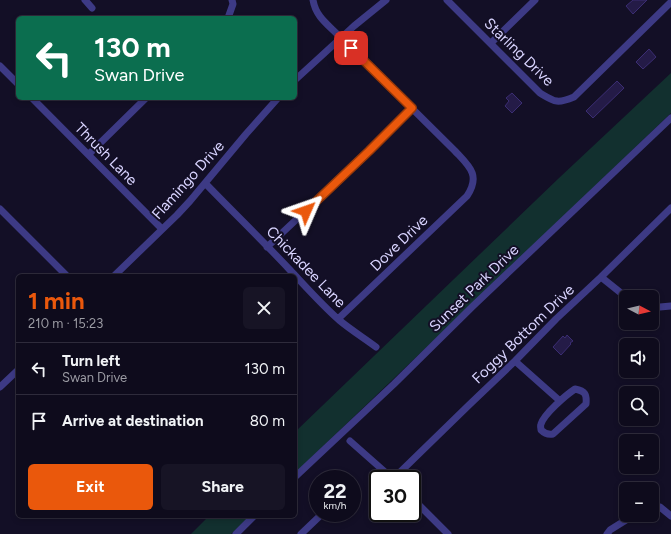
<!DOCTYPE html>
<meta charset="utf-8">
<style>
:root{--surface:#0e0b1c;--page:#171425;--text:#f1f3f6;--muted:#9b9ba3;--line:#2e2b3b;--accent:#ea580c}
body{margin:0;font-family:Figtree,sans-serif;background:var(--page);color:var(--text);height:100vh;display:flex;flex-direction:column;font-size:15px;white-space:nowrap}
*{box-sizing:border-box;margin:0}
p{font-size:13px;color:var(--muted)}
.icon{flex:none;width:22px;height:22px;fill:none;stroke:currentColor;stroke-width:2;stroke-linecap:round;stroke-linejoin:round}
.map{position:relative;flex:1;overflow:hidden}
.drawer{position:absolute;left:16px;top:274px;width:281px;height:244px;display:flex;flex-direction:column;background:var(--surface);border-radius:6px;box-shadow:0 2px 6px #0003,0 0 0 1px var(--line)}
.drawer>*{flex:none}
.top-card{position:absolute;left:16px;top:16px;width:281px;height:84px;border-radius:6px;box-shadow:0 2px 6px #0003,0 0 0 1px var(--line);background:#0b6e4f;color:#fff;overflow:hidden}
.needle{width:26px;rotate:97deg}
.buttons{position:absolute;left:619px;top:290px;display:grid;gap:8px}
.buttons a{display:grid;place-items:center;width:40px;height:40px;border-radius:6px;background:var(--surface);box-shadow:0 2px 6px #0003,0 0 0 1px var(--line);font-size:20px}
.speed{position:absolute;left:309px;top:470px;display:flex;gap:8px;font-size:20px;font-weight:700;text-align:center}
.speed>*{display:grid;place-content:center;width:52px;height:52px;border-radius:50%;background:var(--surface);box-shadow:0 2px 6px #0003,0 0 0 1px var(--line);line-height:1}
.speed small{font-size:10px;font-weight:400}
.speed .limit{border:2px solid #111;border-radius:6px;background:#fff;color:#111}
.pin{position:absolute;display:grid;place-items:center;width:34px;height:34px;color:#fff;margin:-17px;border-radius:8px;box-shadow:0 2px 6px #0006}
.me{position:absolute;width:44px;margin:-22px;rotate:47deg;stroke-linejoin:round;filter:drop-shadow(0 0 3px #0008)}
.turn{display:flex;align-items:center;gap:14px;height:84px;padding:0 12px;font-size:18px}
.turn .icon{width:52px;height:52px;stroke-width:2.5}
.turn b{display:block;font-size:28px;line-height:34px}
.round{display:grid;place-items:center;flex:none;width:42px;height:42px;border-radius:6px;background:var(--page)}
.head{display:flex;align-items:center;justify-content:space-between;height:68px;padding:0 12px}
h1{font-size:24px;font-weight:700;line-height:30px;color:var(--accent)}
.primary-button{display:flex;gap:8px;margin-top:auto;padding:8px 12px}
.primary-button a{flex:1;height:46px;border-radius:6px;background:var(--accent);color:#fff;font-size:16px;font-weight:700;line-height:46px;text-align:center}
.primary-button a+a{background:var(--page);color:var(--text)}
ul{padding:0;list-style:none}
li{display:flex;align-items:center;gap:12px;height:52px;padding:0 12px;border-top:1px solid var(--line)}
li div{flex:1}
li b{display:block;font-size:15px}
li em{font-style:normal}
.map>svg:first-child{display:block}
.green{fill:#12302f}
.building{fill:#241b47;stroke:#3b2d73}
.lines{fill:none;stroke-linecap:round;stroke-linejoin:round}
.minor{stroke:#3d3a85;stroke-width:7}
.route-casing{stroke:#983908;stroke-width:10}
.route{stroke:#ea580c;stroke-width:7}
.labels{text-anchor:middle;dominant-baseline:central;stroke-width:4;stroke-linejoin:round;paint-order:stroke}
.street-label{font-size:15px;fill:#d9d4ff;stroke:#130f26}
</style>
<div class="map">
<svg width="671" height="534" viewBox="0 0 671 534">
<rect width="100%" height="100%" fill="#130f26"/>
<path class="green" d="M671,73v40l-376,360v-41l264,-254z
M209,516h41l-19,18h-40z"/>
<path class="building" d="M633,0h14l-14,14 -7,-8z
M649,49l7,8 -13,12 -7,-7z
M617,81l7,7 -31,30 -7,-7z
M512,93l10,10 -10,10 -7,-7 4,-5 -3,-3z
M567,335l6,6 -3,2 1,1 -10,11 -8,-8 10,-11 2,2z"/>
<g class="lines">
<path class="minor" d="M85,0l7,8
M313,0c3,18 16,25 28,38l114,113c14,15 26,24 12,45l-129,123
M447,0l93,93c15,9 17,11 34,4l97,-95
M228,18l5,-14 -1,-4
M491,43l44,-43
M0,66l18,18
M295,80l59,-54 32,-26
M32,98l130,131
M89,154l57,-56
M205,183c28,29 57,57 85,87 16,17 32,35 49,50 12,10 25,18 37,27
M0,209l67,67
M267,247l62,-58 83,-81
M114,276l63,-61 13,-14 56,-67 32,-36
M601,277l25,20
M652,307h8l11,-1
M515,361l45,40
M0,387l18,-17
M575,389c10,2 12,5 11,15l-33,30c-5,1 -8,0 -12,-4 0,-2 -1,-4 0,-6 3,-10 25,-29 34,-35z
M350,441l43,38
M295,477l99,-93 79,-78 198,-188
M393,479l76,-74 46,-44 41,-42 45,-42 70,-69
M412,498l36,36
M652,506l8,1 11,9
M236,534l18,-18
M301,534l22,-21
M607,534l3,-4 24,-15"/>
</g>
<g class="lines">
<defs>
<path id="route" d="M306,211l63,-60 43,-43 -61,-60"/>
</defs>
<use href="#route" class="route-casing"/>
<use href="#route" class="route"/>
</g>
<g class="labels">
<g class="street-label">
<text transform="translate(519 52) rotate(44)">Starling Drive</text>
<text transform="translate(106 154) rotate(45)">Thrush Lane</text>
<text transform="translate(188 180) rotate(-48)">Flamingo Drive</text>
<text transform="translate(399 243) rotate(-44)">Dove Drive</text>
<text transform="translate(306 267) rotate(46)">Chickadee Lane</text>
<text transform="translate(474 288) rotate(-44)">Sunset Park Drive</text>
<text transform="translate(523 334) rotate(-44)">Foggy Bottom Drive</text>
</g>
</g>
</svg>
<div class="buttons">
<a><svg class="needle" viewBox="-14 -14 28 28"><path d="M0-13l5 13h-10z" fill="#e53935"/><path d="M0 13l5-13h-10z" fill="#9b9ba3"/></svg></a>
<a><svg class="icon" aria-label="sound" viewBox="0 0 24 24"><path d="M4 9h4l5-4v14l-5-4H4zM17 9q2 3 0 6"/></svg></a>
<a><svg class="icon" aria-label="search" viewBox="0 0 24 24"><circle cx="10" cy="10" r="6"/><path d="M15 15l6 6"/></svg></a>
<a>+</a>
<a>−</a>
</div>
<div class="speed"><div>22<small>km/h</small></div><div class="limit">30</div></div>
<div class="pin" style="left:351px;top:48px;background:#d93025"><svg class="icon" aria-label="arrive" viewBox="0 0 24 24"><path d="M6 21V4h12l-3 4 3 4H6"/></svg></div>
<svg class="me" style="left:306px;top:211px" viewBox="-20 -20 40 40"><path d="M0-17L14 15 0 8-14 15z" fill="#ea580c" stroke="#fff" stroke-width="4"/></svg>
<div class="top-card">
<div class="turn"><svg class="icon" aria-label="left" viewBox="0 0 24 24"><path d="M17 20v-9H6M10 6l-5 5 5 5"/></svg><div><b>130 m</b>Swan Drive</div></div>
</div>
<section class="drawer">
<div class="head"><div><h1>1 min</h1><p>210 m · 15:23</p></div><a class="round"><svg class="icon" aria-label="close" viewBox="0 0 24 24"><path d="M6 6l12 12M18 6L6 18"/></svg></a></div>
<ul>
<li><svg class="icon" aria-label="left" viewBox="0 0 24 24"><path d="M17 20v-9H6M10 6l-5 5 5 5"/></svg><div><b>Turn left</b><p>Swan Drive</p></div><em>130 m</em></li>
<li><svg class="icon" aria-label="arrive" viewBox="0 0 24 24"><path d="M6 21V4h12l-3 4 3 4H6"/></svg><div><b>Arrive at destination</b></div><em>80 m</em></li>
</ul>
<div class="primary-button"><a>Exit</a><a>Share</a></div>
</section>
</div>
